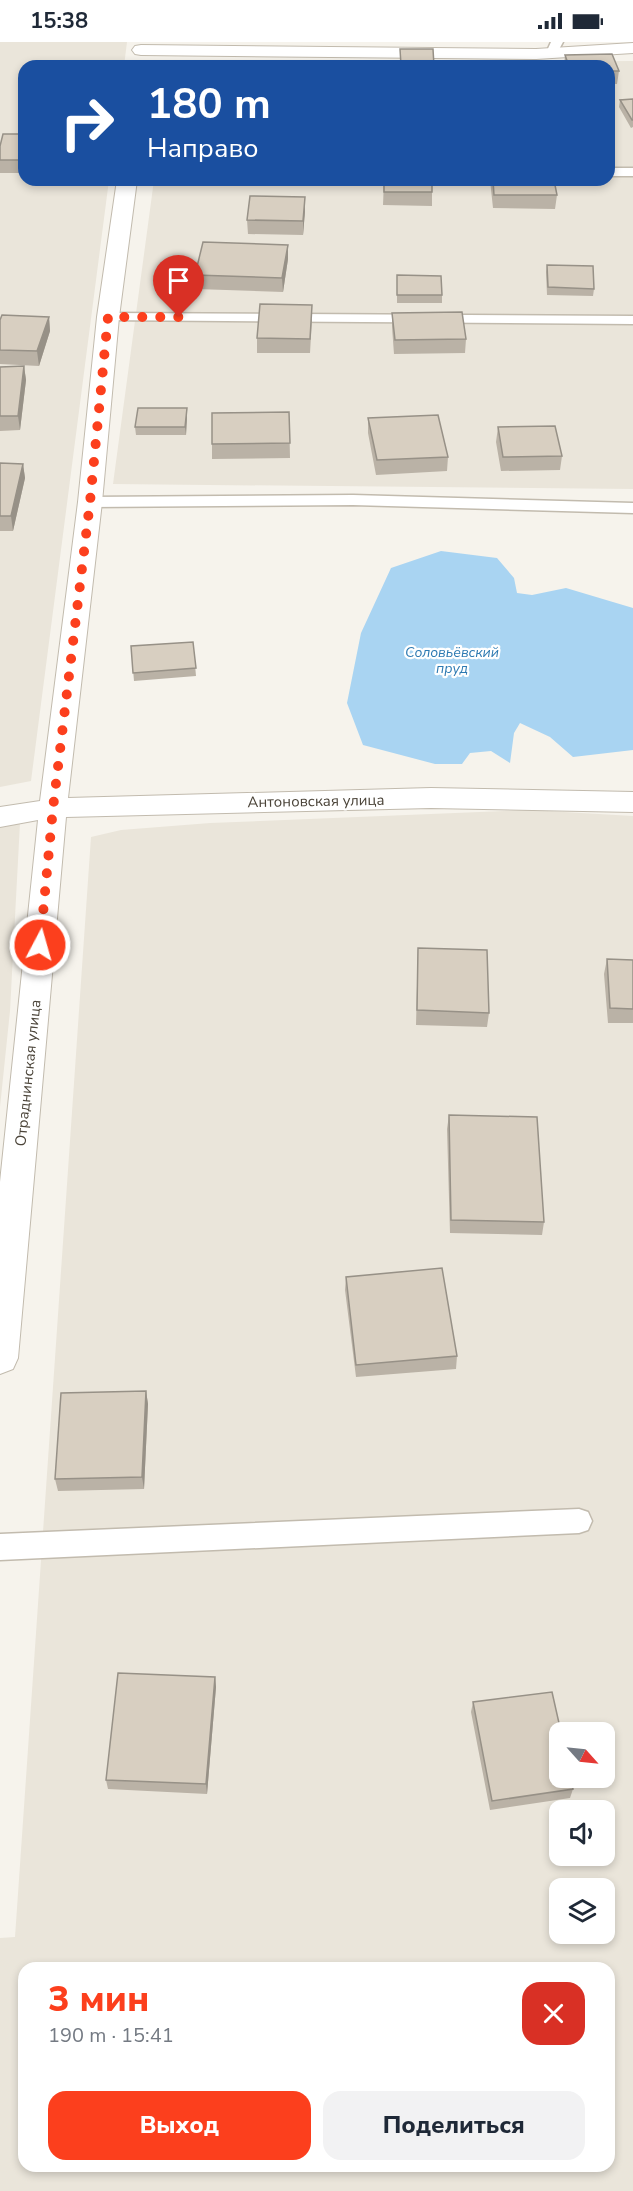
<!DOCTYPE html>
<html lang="ru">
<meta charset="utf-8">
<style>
:root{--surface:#fff;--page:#f2f2f3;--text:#1f2937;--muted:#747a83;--accent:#fc3f1d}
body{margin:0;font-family:"Nunito Sans",sans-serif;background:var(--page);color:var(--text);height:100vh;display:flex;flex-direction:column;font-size:22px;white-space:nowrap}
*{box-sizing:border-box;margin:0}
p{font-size:20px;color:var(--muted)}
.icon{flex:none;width:33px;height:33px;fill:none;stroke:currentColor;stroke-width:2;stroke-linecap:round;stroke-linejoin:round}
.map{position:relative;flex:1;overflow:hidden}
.drawer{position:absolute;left:18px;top:1920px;width:597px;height:210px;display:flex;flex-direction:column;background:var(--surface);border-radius:18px;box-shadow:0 3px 9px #0003}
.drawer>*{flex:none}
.banner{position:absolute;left:18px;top:18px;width:597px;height:126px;border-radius:18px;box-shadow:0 3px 9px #0003;background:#1a4fa0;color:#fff;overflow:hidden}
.needle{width:39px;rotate:117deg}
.buttons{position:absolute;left:549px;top:1680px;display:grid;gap:12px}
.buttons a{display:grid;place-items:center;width:66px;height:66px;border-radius:12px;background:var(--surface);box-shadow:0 3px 9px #0003;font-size:30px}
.pin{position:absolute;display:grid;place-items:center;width:51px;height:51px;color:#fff;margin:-62px -26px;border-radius:50% 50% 50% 0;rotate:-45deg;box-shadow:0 0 6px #0007}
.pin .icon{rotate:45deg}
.me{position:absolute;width:66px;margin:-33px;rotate:6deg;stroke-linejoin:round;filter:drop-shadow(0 0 4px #0008)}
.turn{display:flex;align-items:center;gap:21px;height:126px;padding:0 30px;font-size:27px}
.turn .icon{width:78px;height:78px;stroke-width:2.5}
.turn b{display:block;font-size:42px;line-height:51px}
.round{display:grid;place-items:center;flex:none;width:63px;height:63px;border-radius:18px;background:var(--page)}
.headline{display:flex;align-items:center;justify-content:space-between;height:102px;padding:0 30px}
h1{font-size:36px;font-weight:800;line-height:45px;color:var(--accent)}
.primary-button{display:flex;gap:12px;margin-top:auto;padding:12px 30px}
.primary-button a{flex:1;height:69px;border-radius:18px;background:var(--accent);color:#fff;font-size:24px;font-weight:800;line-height:69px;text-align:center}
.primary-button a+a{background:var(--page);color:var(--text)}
.status{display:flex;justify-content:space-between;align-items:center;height:42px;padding:0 30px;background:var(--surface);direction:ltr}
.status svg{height:16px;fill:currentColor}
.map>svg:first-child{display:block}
.residential{fill:#eae5da;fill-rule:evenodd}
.water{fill:#a9d4f2}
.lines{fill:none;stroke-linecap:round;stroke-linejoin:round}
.service-casing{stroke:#c2bbae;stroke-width:3}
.minor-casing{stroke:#c2bbae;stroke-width:2}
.service{fill:#fff;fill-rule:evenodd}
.minor{fill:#fff;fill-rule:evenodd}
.wall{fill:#bab2a6}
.shaded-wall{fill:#979187}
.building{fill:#d8cfc1;stroke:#979187;stroke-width:1.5}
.route{stroke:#fc3f1d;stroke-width:10;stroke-dasharray:0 18}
.labels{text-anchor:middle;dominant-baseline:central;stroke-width:4.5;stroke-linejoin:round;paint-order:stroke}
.far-water-label{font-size:14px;font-style:italic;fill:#2e7ab2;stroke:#fff}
.street-label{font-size:15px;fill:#4b4439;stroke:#fff}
</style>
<div class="status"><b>15:38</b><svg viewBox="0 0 49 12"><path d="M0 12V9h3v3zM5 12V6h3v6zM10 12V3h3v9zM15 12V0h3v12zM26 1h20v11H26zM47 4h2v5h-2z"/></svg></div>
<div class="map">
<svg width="633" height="2149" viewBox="0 0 633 2149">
<rect width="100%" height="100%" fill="#f6f3ec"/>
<path class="residential" d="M0,0h127l-3,24h-100v114h85l-78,601 -31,6z
M633,19v428l-520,-5 41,-304h455v-114l-440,-2z
M530,768l103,6v1375h-633v-253l15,-1 76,-1100 30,-7 89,-7zM560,1690h44v46h-44zM560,1768h44v46h-44zM560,1846h44v46h-44zM24,1926h585v198h-585z
M20,781l-10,188 -10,96v-280z"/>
<path class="water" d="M441,509l56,7 17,20 3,15 15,2 34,-7 67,20v142l-60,7 -23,-20 -30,-14 -6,10 -4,30 -19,-12 -21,2 -8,11h-27l-72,-19 -16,-42 14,-70 30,-65z"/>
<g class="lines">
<defs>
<path id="service" d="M551,0h12l-7,13 -4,2 -6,-4z
M609,126h24v8h-24z
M108,271l525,3v8l-530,-4 -2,-3z
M353,453l280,8v10l-280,-8 -263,2 -8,-5 8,-5z
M579,1467l9,3 4,9 -4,9 -9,3 -579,27v-26z"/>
<path id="minor" d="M633,1v10l-97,6 -395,-4 -6,-1 -3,-4 3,-4 6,-1 395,4z
M117,138h20l-18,137 -17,185 -34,296 363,-10 202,4v20l-202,-4 -365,9 -48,541 -5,11 -13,5v-192l38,-362 -38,7v-20l40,-6 38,-299 19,-185z"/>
</defs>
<use href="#service" class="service-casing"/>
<use href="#minor" class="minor-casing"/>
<use href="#service" class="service"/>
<use href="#minor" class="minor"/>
</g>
<path class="wall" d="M612,12l7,17 -2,13h-8v-18h-45l1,-11z
M633,57v28l-2,1 -12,-21 1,-7z
M24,92v39h-24v-27z
M384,138l48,12v14l-49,-1z
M490,138h64l3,15 -2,14 -62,-1z
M305,169l-2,24 -55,-1 -1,-14z
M288,203v14l-5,33 -87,-3 -1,-14z
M547,223l47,24 -1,7 -46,-1 -1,-23z
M397,233l45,20v8h-45z
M392,271l74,26 -1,14 -71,1 -2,-27z
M49,275l1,14 -11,35 -39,-2v-44z
M312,277l-2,34h-53v-15z
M24,324l2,14 -6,50 -20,1v-64z
M289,370l1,46 -78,1v-15z
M187,374l-1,19h-50l-1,-8z
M368,376l80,39 -1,14 -71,4 -8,-42z
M498,385l64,29 -2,14 -59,1 -5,-29z
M0,421l23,1 2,14 -12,53h-13z
M193,600l3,34 -62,5 -3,-35z
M418,906l71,65 -2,14 -71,-2z
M607,917l26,1v63h-25l-4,-49z
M449,1073l95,107 -2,13 -92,-2 -3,-104z
M346,1235l111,79 -1,13 -100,8 -11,-87z
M146,1349l2,13 -4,85 -86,2 -3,-12z
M215,1635l1,10 -9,107 -99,-5 -2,-9z
M473,1660l100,87 -3,9 -80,12 -19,-98z"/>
<path class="shaded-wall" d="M305,155v14l-2,24v-14z
M288,203v14l-5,33 -1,-14z
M49,275l1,14 -11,35 -2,-15z
M24,324l2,14 -6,50 -2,-14z
M187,366v8l-1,19 -1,-8z
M23,422l2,14 -12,53 -2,-15z
M146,1349l2,13 -4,85 -2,-12z
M215,1635l1,10 -9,107 -1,-10z"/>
<path class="building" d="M400,7h33l1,17h-60v-1h27z
M612,12l7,17h-10v-5h-40l-4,-11z
M633,57v21h-1l-12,-20z
M3,92h21v26h-24v-14z
M384,138h48v12h-48z
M493,138h61l3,15h-63z
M250,154l55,1 -2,24 -56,-1z
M203,200l85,3 -6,33 -87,-3z
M547,223l46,1 1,23 -46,-2z
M397,233l44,1 1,19h-45z
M260,262l52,1 -2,34 -53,-1z
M462,270l4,27 -71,1 -3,-27z
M2,273l47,2 -12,34 -37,-1v-30z
M24,324l-6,50h-18v-49z
M138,366h49l-2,19h-50z
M289,370l1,31 -78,1v-31z
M438,373l10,42 -71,3 -9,-42z
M555,384l7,30 -59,1 -5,-30z
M0,421l23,1 -12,52h-11z
M193,600l3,26 -63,5 -2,-27z
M418,906l69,2 2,63 -72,-3z
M607,917l26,1v49l-23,-1z
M449,1073l88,2 7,105 -93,-2z
M442,1226l15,88 -101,9 -10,-88z
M146,1349l-4,86 -87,2 6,-86z
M118,1631l97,4 -9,107 -100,-4z
M552,1650l9,40h-1v46h11l2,11 -81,12 -19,-99z"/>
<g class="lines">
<path class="route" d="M40,903l13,-137 37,-306 18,-185h71"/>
</g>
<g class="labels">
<g class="far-water-label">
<text x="452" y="610">Соловьёвский<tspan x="452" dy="16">пруд</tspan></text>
</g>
<g class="street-label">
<text transform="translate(316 759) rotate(-1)">Антоновская улица</text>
<text transform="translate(28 1031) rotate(-84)">Отраднинская улица</text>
</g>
</g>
</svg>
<div class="buttons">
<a><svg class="needle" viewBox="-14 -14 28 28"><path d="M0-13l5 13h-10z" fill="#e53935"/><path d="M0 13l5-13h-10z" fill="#747a83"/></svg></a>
<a><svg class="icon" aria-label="sound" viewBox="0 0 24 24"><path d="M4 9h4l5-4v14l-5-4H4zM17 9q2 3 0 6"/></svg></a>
<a><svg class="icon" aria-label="layers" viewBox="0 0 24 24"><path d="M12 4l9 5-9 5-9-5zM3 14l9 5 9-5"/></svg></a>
</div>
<div class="pin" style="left:179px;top:275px;background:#d93025"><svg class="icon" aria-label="arrive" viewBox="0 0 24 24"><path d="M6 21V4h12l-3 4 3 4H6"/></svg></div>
<svg class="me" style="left:40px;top:903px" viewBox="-20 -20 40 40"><circle r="17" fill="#fc3f1d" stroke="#fff" stroke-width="3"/><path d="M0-11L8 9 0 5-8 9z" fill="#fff"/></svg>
<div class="banner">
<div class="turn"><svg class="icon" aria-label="right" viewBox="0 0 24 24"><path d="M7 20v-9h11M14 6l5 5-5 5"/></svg><div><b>180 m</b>Направо</div></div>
</div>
<section class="drawer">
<div class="headline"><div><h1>3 мин</h1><p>190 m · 15:41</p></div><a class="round" style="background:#d93025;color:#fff"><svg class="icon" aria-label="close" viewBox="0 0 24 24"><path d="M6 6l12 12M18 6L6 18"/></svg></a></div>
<div class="primary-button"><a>Выход</a><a>Поделиться</a></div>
</section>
</div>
